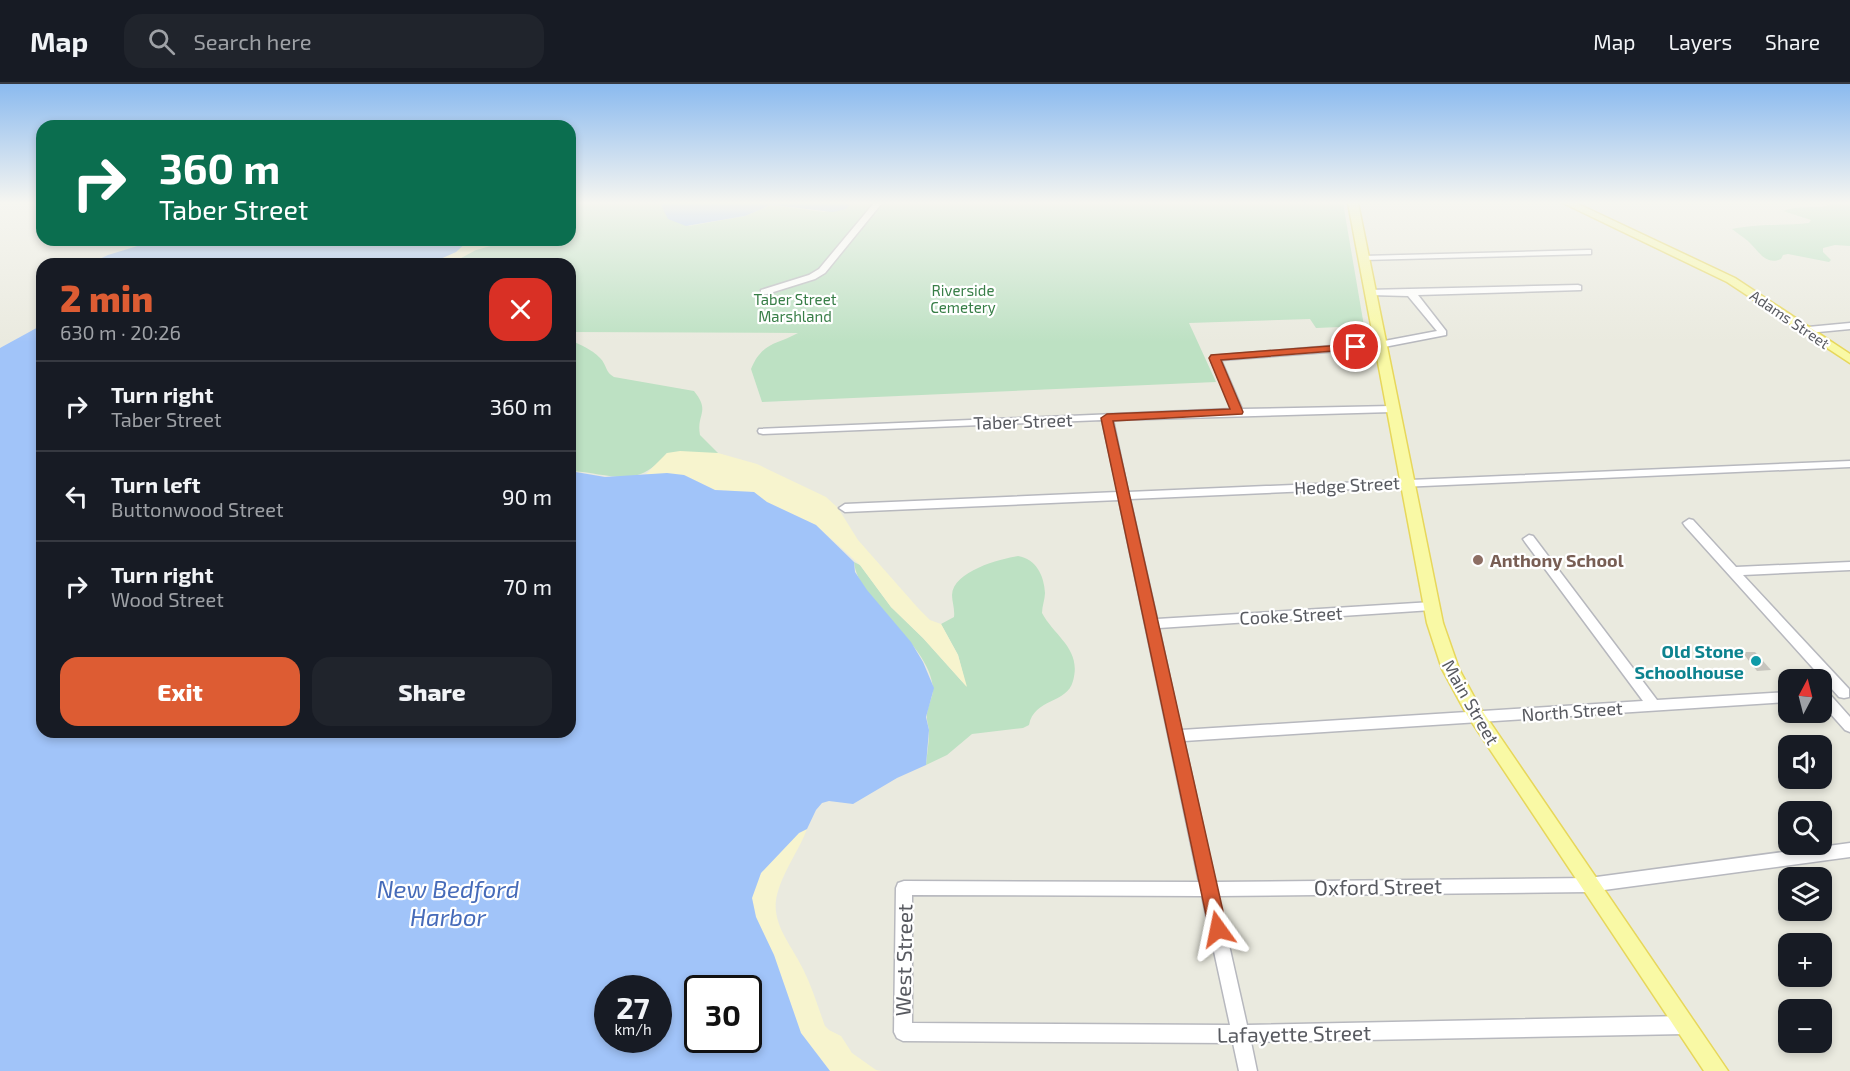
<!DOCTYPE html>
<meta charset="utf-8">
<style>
:root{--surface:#171b24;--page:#20242c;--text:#f1f3f6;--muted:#9ea1a6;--line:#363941;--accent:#dd5c33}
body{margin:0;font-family:"Exo 2",sans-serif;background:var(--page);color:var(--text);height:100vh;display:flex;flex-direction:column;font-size:22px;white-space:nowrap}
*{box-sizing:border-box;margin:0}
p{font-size:20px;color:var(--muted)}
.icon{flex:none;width:33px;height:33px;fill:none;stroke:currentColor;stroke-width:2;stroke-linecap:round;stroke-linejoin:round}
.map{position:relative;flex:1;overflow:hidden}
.sheet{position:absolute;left:36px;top:174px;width:540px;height:480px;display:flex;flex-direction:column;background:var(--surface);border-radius:18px;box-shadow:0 3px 9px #0003}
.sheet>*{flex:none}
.guide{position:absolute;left:36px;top:36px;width:540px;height:126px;border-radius:18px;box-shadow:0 3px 9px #0003;background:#0b6e4f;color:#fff;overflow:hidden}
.needle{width:39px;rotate:7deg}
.fabs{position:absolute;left:1778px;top:585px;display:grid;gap:12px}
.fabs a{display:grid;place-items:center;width:54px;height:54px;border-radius:12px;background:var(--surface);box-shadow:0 3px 9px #0003;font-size:30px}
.speed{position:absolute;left:594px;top:891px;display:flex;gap:12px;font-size:30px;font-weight:700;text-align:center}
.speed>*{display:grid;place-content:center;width:78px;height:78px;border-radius:50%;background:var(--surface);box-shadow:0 3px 9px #0003;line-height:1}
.speed small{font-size:15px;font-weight:400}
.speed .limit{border:3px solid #111;border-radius:9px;background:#fff;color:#111}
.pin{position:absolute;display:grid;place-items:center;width:51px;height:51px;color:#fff;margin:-26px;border:3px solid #fff;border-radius:50%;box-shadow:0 2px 6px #0007}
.me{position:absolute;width:66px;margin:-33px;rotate:348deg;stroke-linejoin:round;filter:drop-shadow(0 0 4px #0008)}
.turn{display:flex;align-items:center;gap:21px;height:126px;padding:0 24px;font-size:27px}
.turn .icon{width:78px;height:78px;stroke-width:2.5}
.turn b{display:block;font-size:42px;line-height:51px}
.round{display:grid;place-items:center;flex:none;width:63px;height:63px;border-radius:18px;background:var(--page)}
.headline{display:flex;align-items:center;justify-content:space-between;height:102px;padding:0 24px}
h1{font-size:36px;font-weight:800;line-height:45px;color:var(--accent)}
.primary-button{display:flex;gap:12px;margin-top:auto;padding:12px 24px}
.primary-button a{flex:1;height:69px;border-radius:18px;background:var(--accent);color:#fff;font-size:24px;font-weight:800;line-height:69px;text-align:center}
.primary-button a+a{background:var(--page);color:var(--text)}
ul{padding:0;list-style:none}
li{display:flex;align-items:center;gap:18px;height:90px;padding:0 24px;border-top:2px solid var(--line)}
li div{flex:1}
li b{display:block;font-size:22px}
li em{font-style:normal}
header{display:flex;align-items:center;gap:36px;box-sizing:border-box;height:84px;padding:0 30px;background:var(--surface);border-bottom:2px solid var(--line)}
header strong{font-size:28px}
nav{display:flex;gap:33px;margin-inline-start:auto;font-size:21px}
.search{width:420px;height:54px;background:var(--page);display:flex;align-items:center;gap:15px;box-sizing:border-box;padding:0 21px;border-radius:18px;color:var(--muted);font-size:22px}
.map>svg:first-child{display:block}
.green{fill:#bde1c3}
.sand{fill:#f7f4ce}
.water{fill:#a1c4f9;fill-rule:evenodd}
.building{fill:#c6c4bd}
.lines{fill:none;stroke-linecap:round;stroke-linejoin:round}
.minor-casing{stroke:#b7b8be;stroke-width:3}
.major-casing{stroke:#e7d75b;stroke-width:3}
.minor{fill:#fff;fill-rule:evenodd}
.major{fill:#f9f9a5;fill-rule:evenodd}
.route{fill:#dd5c33;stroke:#903c21;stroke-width:1.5}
.education-dot{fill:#8d6e63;stroke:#fff;stroke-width:2}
.culture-dot{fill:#0f9aa8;stroke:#fff;stroke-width:2}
.labels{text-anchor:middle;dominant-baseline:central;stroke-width:4.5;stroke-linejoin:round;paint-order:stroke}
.far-park-label{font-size:15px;fill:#387e47;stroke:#fff}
.far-street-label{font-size:15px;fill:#585a60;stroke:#fff}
.street-label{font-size:18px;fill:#585a60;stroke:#fff}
.education-label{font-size:18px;font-weight:bold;fill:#785e54;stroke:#fff;text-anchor:start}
.culture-label{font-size:18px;font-weight:bold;fill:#0d838f;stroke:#fff;text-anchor:end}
.near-street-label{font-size:21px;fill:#585a60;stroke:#fff}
.near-water-label{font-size:24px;font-style:italic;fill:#466bb9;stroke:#fff}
</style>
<header>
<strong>Map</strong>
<div class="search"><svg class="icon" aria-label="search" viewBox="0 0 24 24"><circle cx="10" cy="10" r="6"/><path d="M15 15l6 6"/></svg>Search here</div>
<nav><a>Map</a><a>Layers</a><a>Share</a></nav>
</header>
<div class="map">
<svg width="1850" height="987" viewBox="0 0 1850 987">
<rect width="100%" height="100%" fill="#eaeadf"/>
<path class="green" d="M570,119h91l28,23 56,-10 26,-11 53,7 25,-7 -2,-2h496l21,123 -48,2 -6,-9 -121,4 27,59 -454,20 -11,-33c11,-27 25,-24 47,-36l-228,-1v-68h-129l56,-24h73z
M1833,120l17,1v41l-15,-1 -12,3v4l8,8 -2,2 -41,-8 -5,1 -2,4c-16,7 -23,-9 -33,-18 -5,-4 -11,-8 -16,-12 27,-6 50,-3 77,-6l2,-3 -28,-9c16,-7 34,-1 50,-7z
M570,256c11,5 21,9 30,18 7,7 5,14 14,19l80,14c17,21 2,23 6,44l18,18h-51c-31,38 -55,20 -97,18z
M1018,472c18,3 26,19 27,37 0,6 -3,13 -3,20 13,24 40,36 31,68 -6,23 -39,17 -44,44l-6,3 -51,6 -25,21 -21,10c1,-11 3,-22 3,-33 0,-6 -3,-12 -2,-18 1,-9 7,-19 6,-27 -5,-46 -75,-84 -79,-125l6,3 31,42 32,31 43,48 -8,-31 -17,-31 13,-7c1,-8 -2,-15 -2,-22 1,-24 48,-36 66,-39z"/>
<path class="sand" d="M469,156h44l-37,10 -26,14h-21l27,-12z
M680,367l38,2 39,11 69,33 12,11 20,32 60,68 12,12 11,4 17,31 9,32 -44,-49 -32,-31 -31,-42 -44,-40 -49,-23 -13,-10 -39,-2 -31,-15 -38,-1 21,-21z
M807,745c-8,21 -21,38 -28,59 -12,32 11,54 24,81 9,18 15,38 22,57l4,4 12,6 11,17 24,17 6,1h-52l-29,-38 -27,-78 -18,-38 -4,-19 9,-25 38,-40z"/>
<path class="water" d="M660,119h187l3,2 -4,4 -13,3 -62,-7 -26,11 -59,10 -18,-7z
M157,156h312l-13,12 -27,12h-340l19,-9z
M42,241v407h528v-261l35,6 62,-4 17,2 31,15 39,2 13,10 49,23 38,37 1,10 12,18 44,52 12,20 11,26 -8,29 3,13 -3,35 -29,13 -44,26 -24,-3 -7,2 -6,7 -9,19 -8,4 -38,40 -9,25 4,19 18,38 27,78 29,38h-830v-723zM608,904h50v52h-50zM698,904h50v52h-50z"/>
<path class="building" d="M1742,568h13l16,18 -14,1z"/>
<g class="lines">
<defs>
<path id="minor" d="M874,119h8l-57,70 -10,6 -48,15h-6v-4l48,-15 10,-6z
M1588,166h3v4l-228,6 -4,-2 4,-2z
M1578,201l3,1v4l-163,5 28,36v4l-67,13 -158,12 21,49 150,-3 5,3 -5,3 -279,8 15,72 722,-31v6l-720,32 27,120 275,-17 4,1 2,3 -2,3 -4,1 -273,18 22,102 462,-29 -118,-159 -2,-3 6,-4 4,1 124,164 131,-8v10l-604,39 31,141 374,-4 261,-35v14l-261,35 -371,4 29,129 438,-9 6,3 3,6 -3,6 -6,3 -434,8 6,29h-18l-6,-28 -330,-2 -6,-3 -3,-6 2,-144 2,-5 6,-2 295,1 -80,-382 -274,12 -6,-4 6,-4 273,-12 -16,-72 -339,14 -4,-1 -1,-2 1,-2 473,-20 -22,-51 2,-2 167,-14 58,-11 -29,-35 -38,-1 -4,-3 1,-2zM912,811l290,1 28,129 -318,-2z
M1850,239v6l-42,4 -5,-3 5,-3z
M1689,435l4,1 43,47 114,-5v8l-107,5 106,114v8l-5,1 -5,-1 -154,-171 -2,-3z
M1821,605l5,1 24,27v15l-5,-2 -24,-27z"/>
<path id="major" d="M1348,119h10l85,420 16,46 20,37 249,365h-24l-237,-356 -25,-46 -15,-46z
M1563,119h13l159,75 115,76v9l-123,-81z"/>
</defs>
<use href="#minor" class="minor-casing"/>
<use href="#major" class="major-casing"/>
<use href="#minor" class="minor"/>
<use href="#major" class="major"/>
</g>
<linearGradient id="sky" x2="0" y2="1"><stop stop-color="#8bbaef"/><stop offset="0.46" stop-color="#f6f6f1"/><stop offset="1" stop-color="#f6f6f1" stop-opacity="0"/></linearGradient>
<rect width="1850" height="258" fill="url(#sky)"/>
<path class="route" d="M1356,260l5,3 -2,2 -138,11 22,52 -1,2 -129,7 114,508 -3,7 -6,2 -7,-2 -2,-7 -108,-511 6,-4 123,-5 -21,-51 2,-3z"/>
<circle class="education-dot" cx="1478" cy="476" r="6"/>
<circle class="culture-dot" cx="1756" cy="577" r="6"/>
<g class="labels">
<g class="far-park-label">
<text x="963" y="206">Riverside<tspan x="963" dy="17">Cemetery</tspan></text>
<text x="795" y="215">Taber Street<tspan x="795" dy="17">Marshland</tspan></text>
</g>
<g class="far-street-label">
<text transform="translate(1790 235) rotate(34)">Adams Street</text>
</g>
<g class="street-label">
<text transform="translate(1023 337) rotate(-2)">Taber Street</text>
<text transform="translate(1347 401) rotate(-3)">Hedge Street</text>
<text transform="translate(1291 531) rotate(-3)">Cooke Street</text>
<text transform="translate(1471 618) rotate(60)">Main Street</text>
<text transform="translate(1572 627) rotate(-4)">North Street</text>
</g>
<g class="education-label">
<text x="1490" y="476">Anthony School</text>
</g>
<g class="culture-label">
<text x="1744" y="567">Old Stone<tspan x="1744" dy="21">Schoolhouse</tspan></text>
</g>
<g class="near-street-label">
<text transform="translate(1378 802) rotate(-1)">Oxford Street</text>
<text transform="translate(903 876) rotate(-89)">West Street</text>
<text transform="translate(1294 949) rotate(-1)">Lafayette Street</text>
</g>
<g class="near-water-label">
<text x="448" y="804">New Bedford<tspan x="448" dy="28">Harbor</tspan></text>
</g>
</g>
</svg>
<div class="fabs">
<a><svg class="needle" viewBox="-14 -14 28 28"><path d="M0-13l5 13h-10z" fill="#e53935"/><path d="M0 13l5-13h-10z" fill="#9ea1a6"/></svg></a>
<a><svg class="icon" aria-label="sound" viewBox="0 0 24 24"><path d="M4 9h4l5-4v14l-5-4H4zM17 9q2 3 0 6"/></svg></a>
<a><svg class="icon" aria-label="search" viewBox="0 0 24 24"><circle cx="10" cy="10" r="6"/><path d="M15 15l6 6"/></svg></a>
<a><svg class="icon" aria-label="layers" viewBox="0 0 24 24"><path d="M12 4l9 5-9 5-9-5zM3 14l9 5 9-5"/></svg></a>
<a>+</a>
<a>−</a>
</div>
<div class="speed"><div>27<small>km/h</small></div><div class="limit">30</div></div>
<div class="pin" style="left:1356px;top:263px;background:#d93025"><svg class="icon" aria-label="arrive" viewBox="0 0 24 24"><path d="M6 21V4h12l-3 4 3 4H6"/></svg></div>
<svg class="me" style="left:1218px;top:845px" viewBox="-20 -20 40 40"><path d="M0-17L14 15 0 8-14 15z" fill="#dd5c33" stroke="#fff" stroke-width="4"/></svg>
<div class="guide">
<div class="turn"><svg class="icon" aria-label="right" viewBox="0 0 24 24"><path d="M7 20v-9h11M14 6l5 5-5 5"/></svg><div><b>360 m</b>Taber Street</div></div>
</div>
<section class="sheet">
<div class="headline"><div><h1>2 min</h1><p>630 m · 20:26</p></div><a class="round" style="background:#d93025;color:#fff"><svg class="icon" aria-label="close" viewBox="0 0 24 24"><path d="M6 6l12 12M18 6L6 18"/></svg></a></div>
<ul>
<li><svg class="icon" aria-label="right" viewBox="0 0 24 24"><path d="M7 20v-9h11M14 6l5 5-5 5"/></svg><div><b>Turn right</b><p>Taber Street</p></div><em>360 m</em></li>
<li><svg class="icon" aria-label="left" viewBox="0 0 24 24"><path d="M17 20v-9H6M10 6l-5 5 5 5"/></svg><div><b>Turn left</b><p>Buttonwood Street</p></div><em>90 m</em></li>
<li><svg class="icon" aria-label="right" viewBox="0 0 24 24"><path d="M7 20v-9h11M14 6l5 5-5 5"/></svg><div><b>Turn right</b><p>Wood Street</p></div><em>70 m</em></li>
</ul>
<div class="primary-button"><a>Exit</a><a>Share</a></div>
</section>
</div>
